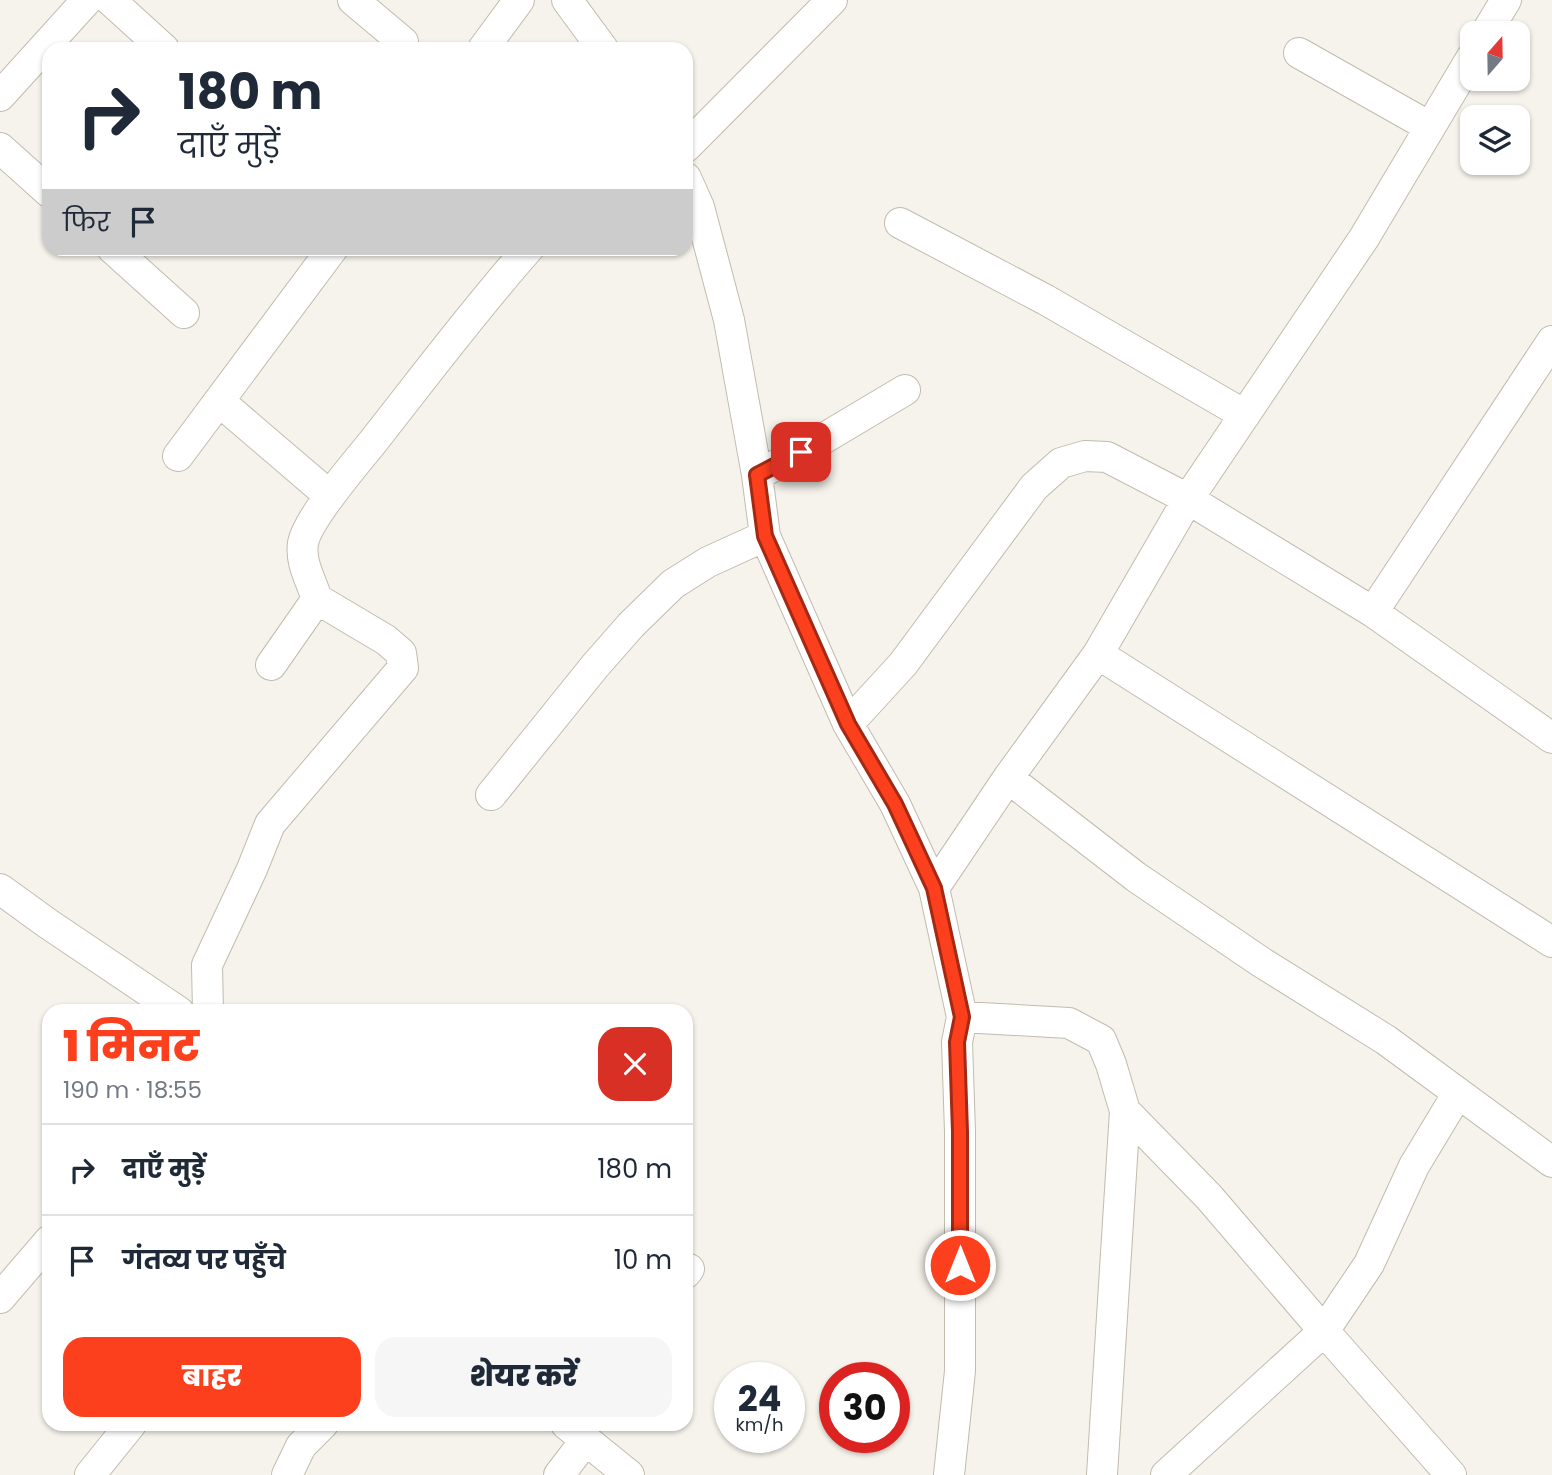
<!DOCTYPE html>
<html lang="hi">
<meta charset="utf-8">
<style>
:root{--surface:#fff;--page:#f6f6f7;--text:#1f2937;--muted:#747a83;--line:#e0e1e3;--accent:#fc3f1d}
body{margin:0;font-family:Poppins,"Noto Sans Devanagari",sans-serif;background:var(--page);color:var(--text);height:100vh;display:flex;flex-direction:column;font-size:26px;white-space:nowrap}
*{box-sizing:border-box;margin:0}
p{font-size:23px;color:var(--muted)}
.icon{flex:none;width:38px;height:38px;fill:none;stroke:currentColor;stroke-width:2;stroke-linecap:round;stroke-linejoin:round}
.map{position:relative;flex:1;overflow:hidden}
.sheet{position:absolute;left:42px;top:1004px;width:651px;height:427px;display:flex;flex-direction:column;background:var(--surface);border-radius:21px;box-shadow:0 2px 5px #0004}
.sheet>*{flex:none}
.guide{position:absolute;left:42px;top:42px;width:651px;height:214px;border-radius:21px;box-shadow:0 2px 5px #0004;background:#fff;color:var(--text);overflow:hidden}
.needle{width:46px;rotate:20deg}
.tools{position:absolute;left:1460px;top:21px;display:grid;gap:14px}
.tools a{display:grid;place-items:center;width:70px;height:70px;border-radius:14px;background:var(--surface);box-shadow:0 2px 5px #0004;font-size:35px}
.speed{position:absolute;left:714px;top:1362px;display:flex;gap:14px;font-size:35px;font-weight:700;text-align:center}
.speed>*{display:grid;place-content:center;width:91px;height:91px;border-radius:50%;background:var(--surface);box-shadow:0 2px 5px #0004;line-height:1}
.speed small{font-size:18px;font-weight:400}
.speed .limit{border:10px solid #d22;background:#fff;color:#111}
.pin{position:absolute;display:grid;place-items:center;width:60px;height:60px;color:#fff;margin:-30px;border-radius:14px;box-shadow:0 4px 10px #0006}
.me{position:absolute;width:77px;margin:-38px;rotate:0deg;stroke-linejoin:round;filter:drop-shadow(0 0 5px #0008)}
.turn{display:flex;align-items:center;gap:24px;height:147px;padding:0 21px;font-size:32px}
.turn .icon{width:91px;height:91px;stroke-width:2.5}
.turn b{display:block;font-size:49px;line-height:60px}
.then{display:flex;align-items:center;height:66px;padding:0 21px;background:#0003;gap:14px;font-size:26px}
.round{display:grid;place-items:center;flex:none;width:74px;height:74px;border-radius:21px;background:var(--page)}
.summary{display:flex;align-items:center;justify-content:space-between;height:119px;padding:0 21px}
h1{font-size:42px;font-weight:800;line-height:52px;color:var(--accent)}
.action{display:flex;gap:14px;margin-top:auto;padding:14px 21px}
.action a{flex:1;height:80px;border-radius:21px;background:var(--accent);color:#fff;font-size:28px;font-weight:800;line-height:80px;text-align:center}
.action a+a{background:var(--page);color:var(--text)}
ul{padding:0;list-style:none}
li{display:flex;align-items:center;gap:21px;height:91px;padding:0 21px;border-top:2px solid var(--line)}
li div{flex:1}
li b{display:block;font-size:26px}
li em{font-style:normal}
.map>svg:first-child{display:block}
.lines{fill:none;stroke-linecap:round;stroke-linejoin:round}
.street-casing{stroke:#c2bbae;stroke-width:32}
.street{stroke:#fff;stroke-width:30}
.route-casing{stroke:#a42913;stroke-width:18}
.route{stroke:#fc3f1d;stroke-width:12}
</style>
<div class="map">
<svg width="1552" height="1475" viewBox="0 0 1552 1475">
<rect width="100%" height="100%" fill="#f6f3ec"/>
<g class="lines">
<defs>
<path id="street" d="M110,0l54,49
M353,0l50,42
M567,0l36,49
M1486,33l20,-33
M483,49l36,-49
M1299,53l131,74
M0,96l87,-96
M686,147l146,-147
M0,148l49,44
M686,178l13,29 30,113 28,155 8,61 83,188 47,80 39,84 28,129 -5,25 3,90v239l-11,104
M900,223l146,77 199,115
M112,248l72,65
M219,401l111,95
M178,456l155,-208
M757,475l44,-23 104,-62
M1373,612l179,126
M1098,654l454,288
M271,665l46,-66c-6,-19 -17,-36 -14,-56 5,-25 52,-79 69,-100 52,-66 102,-133 157,-195
M848,724l55,-60 131,-177 27,-24 24,-7 22,1 81,42 176,-261 108,-181
M1008,778l128,99 125,85 125,78 166,122
M491,795l104,-129 36,-41 42,-41 35,-22 57,-26
M934,888l74,-110 90,-124 90,-155 185,113 179,-271
M0,889l47,34 132,89
M208,1012l-1,-47 45,-96 18,-45 133,-156 -2,-15 -15,-13 -69,-41
M962,1017l107,6 32,17 10,24 14,47 -23,364
M1125,1111l84,86 115,134 45,-67 45,-98 44,-73
M686,1273l3,-4
M0,1298l49,-57
M566,1424l63,51
M90,1475l41,-51
M287,1475l14,-29 22,-22
M559,1475l26,-34
M1166,1475l158,-144 127,144"/>
</defs>
<use href="#street" class="street-casing"/>
<use href="#street" class="street"/>
</g>
<g class="lines">
<defs>
<path id="route" d="M801,452l-44,23 8,61 83,188 47,80 39,84 28,129 -5,25 3,90v133"/>
</defs>
<use href="#route" class="route-casing"/>
<use href="#route" class="route"/>
</g>
</svg>
<div class="tools">
<a><svg class="needle" viewBox="-14 -14 28 28"><path d="M0-13l5 13h-10z" fill="#e53935"/><path d="M0 13l5-13h-10z" fill="#747a83"/></svg></a>
<a><svg class="icon" aria-label="layers" viewBox="0 0 24 24"><path d="M12 4l9 5-9 5-9-5zM3 14l9 5 9-5"/></svg></a>
</div>
<div class="speed"><div>24<small>km/h</small></div><div class="limit">30</div></div>
<div class="pin" style="left:801px;top:452px;background:#d93025"><svg class="icon" aria-label="arrive" viewBox="0 0 24 24"><path d="M6 21V4h12l-3 4 3 4H6"/></svg></div>
<svg class="me" style="left:960px;top:1265px" viewBox="-20 -20 40 40"><circle r="17" fill="#fc3f1d" stroke="#fff" stroke-width="3"/><path d="M0-11L8 9 0 5-8 9z" fill="#fff"/></svg>
<div class="guide">
<div class="turn"><svg class="icon" aria-label="right" viewBox="0 0 24 24"><path d="M7 20v-9h11M14 6l5 5-5 5"/></svg><div><b>180 m</b>दाएँ मुड़ें</div></div>
<div class="then">फिर<svg class="icon" aria-label="arrive" viewBox="0 0 24 24"><path d="M6 21V4h12l-3 4 3 4H6"/></svg></div>
</div>
<section class="sheet">
<div class="summary"><div><h1>1 मिनट</h1><p>190 m · 18:55</p></div><a class="round" style="background:#d93025;color:#fff"><svg class="icon" aria-label="close" viewBox="0 0 24 24"><path d="M6 6l12 12M18 6L6 18"/></svg></a></div>
<ul>
<li><svg class="icon" aria-label="right" viewBox="0 0 24 24"><path d="M7 20v-9h11M14 6l5 5-5 5"/></svg><div><b>दाएँ मुड़ें</b></div><em>180 m</em></li>
<li><svg class="icon" aria-label="arrive" viewBox="0 0 24 24"><path d="M6 21V4h12l-3 4 3 4H6"/></svg><div><b>गंतव्य पर पहुँचे</b></div><em>10 m</em></li>
</ul>
<div class="action"><a>बाहर</a><a>शेयर करें</a></div>
</section>
</div>
